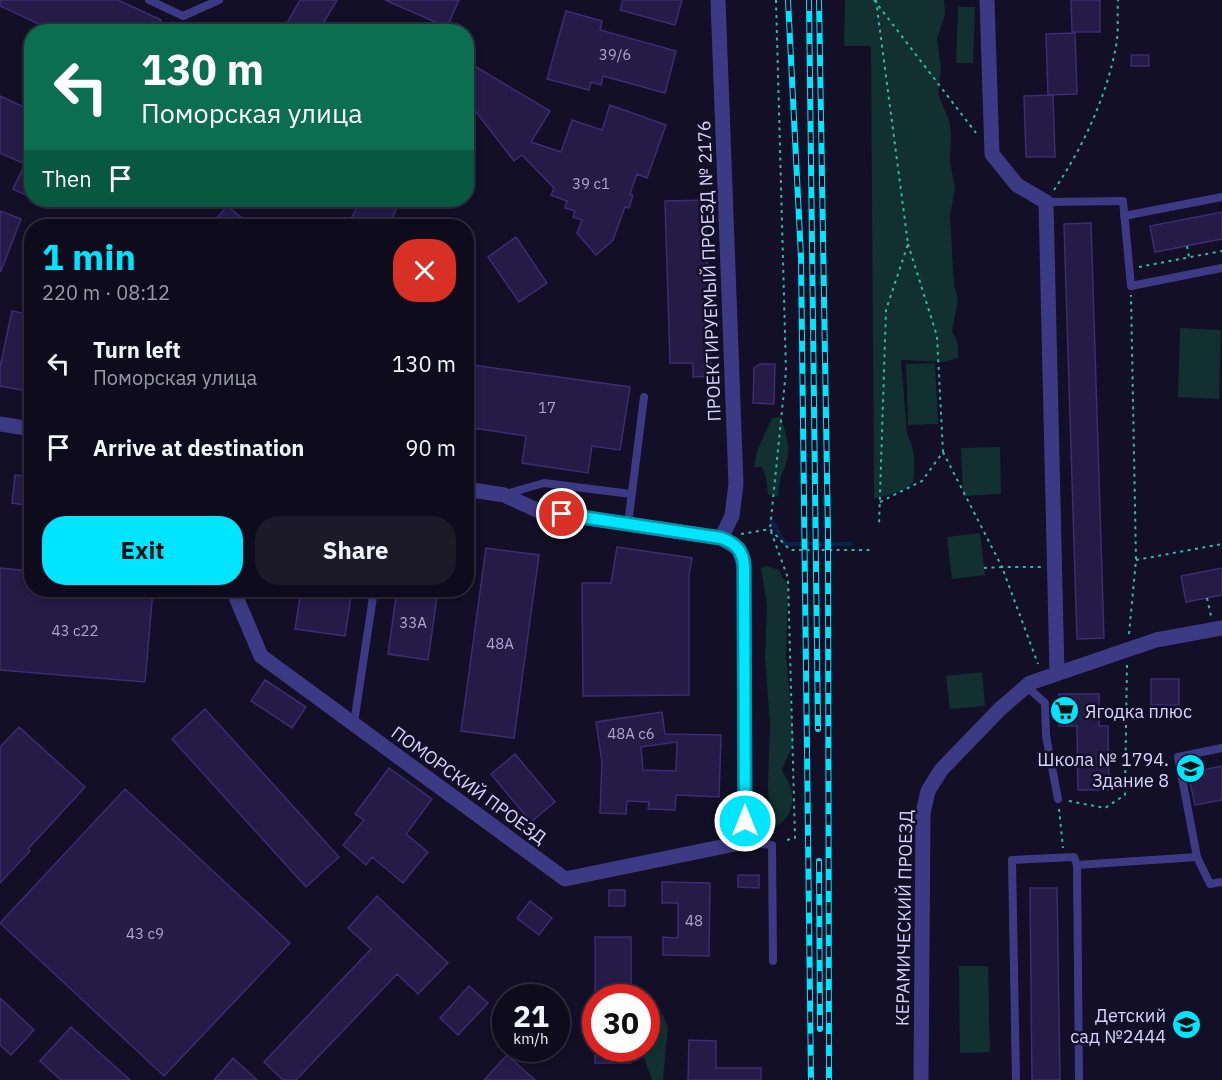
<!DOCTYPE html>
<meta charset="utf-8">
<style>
:root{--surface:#0e0b1c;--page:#1c1929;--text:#f1f3f6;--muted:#9b9ba3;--line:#2e2b3b;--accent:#00e5ff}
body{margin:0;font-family:"IBM Plex Sans",sans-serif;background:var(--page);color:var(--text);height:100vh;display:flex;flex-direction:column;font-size:22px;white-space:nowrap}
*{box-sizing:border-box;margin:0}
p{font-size:20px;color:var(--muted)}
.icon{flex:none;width:33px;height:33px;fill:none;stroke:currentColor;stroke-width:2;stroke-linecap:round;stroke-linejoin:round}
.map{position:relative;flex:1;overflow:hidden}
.side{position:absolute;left:24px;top:219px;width:450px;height:378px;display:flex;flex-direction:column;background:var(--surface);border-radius:24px;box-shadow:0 3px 9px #0003,0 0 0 2px var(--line)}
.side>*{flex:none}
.hud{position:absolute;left:24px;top:24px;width:450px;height:183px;border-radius:24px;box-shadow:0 3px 9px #0003,0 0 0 2px var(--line);background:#0b6e4f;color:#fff;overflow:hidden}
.speed{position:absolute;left:492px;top:984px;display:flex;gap:12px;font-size:30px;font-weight:700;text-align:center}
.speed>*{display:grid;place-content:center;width:78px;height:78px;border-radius:50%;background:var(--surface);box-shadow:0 3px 9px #0003,0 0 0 2px var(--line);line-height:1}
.speed small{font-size:15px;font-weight:400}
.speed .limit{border:9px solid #d22;background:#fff;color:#111}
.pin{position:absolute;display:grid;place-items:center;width:51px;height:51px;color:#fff;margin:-26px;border:3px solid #fff;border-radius:50%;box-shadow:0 2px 6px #0007}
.me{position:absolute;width:66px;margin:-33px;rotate:0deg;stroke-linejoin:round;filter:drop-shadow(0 0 4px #0008)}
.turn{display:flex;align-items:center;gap:21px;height:126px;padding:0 18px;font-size:27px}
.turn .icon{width:78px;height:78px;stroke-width:2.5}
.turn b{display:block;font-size:42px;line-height:51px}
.then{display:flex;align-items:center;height:57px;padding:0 18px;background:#0003;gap:12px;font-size:22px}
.round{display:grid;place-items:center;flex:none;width:63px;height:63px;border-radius:24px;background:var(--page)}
.head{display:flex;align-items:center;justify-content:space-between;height:102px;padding:0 18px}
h1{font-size:36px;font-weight:800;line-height:45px;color:var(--accent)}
.action{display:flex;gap:12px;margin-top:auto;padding:12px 18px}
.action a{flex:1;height:69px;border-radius:24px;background:var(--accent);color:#111;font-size:24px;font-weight:800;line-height:69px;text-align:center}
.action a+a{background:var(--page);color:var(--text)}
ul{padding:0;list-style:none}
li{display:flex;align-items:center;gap:18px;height:84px;padding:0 18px}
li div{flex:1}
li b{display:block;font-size:22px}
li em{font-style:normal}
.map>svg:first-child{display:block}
.green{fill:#12302f}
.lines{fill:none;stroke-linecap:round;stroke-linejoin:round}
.stream{stroke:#0c2248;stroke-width:4}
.building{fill:#241b47;stroke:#3b2d73;stroke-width:1.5;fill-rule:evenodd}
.path{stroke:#2fb8b0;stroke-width:2;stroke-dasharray:3 4.5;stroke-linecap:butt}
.lane{stroke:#3d3a85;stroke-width:8}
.street{stroke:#3d3a85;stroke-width:15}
.rail-casing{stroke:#00e5ff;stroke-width:6}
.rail{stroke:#130f26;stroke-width:4;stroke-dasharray:11;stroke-linecap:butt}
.route-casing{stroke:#0095a6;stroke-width:15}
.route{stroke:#00e5ff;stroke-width:10}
.labels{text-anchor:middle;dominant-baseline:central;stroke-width:5;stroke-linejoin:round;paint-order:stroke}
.number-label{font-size:15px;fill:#aca6d1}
.street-label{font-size:18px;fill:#d9d4ff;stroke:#130f26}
.poi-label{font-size:18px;fill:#d9d4ff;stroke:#130f26;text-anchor:end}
</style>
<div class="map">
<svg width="1222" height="1080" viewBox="0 0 1222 1080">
<rect width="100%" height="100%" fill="#130f26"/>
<path class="green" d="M845,0h99l1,14 -8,25 4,29 -3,26 11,26 2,14 -1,28 5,26 -5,28 4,69 4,14 -6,32 6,13v14l-14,4 -43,-2 6,74c8,14 9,33 6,49l-11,8 -28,8 -3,-453h-27z
M958,7h17l-2,56h-17z
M1180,328l41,2 -2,69 -41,-2z
M935,363l3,61 -30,1 -2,-61z
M781,417c3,12 9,26 7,38 -2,14 -12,27 -9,42l-11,-3 -2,-17 -4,-10h-8l3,-16 15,-33z
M1000,447l1,47 -38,2 -2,-48z
M980,533l5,42 -33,4 -5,-42z
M766,566l13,4 4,9 5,4 -2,72 8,88 -12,26c1,5 4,8 6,12 9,18 4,43 -18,46l-2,-41 2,-62 -5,-66 2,-53 -6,-37z
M982,672l3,34 -35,3 -4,-33z
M959,966h29l2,86 -30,1z
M662,1013l6,14 -5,53h-11l-11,-31 5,-1c0,-15 13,-21 16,-35z"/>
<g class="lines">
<path class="stream" d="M771,520l14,24h66"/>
</g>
<path class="building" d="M0,0h118l43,20 -5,12h-100l-56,-26z
M300,0h37l-19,32h-36z
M385,0h74l-12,27z
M623,0h59l-7,25 -55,-15z
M1071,0h29v32h-28z
M566,11l36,10 -2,9 76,21 -11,42 -62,-17 -2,9 -10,-3 -2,8 -42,-11z
M1075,33l2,61 -29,1 -2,-61z
M1131,55h18v11h-18z
M466,61l84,50 -19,31 30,10 11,-32 30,10 8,-25 56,20 -19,53 -10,-4 -7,20 3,1 -4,13 -4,-1 -12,33 -17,15 -19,-22 5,-13 -9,-3 2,-6 -10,-3 2,-7 -16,-6 3,-7 -32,-33 -8,6 -48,-62z
M1053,95l2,62h-29l-2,-61z
M0,96l32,15v87l-19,-9 12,-25 -25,-11z
M361,200h40l-13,26h-41z
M705,200l6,176 -18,1v-14h-23l-5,-162z
M227,206l25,20h-42z
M0,211l21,8 -20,52h-1z
M1222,212v27l-67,13 -5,-26z
M1091,223l13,415 -27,1 -13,-415z
M516,237l31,46 -28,19 -31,-45z
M12,311l20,4v77l-32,-6v-19z
M466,364l164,23 -10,63 -28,-4 -4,27 -66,-10 4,-27 -60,-9z
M760,364h15l-1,40 -21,-1 1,-35z
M15,475l17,2v29l-20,-3z
M617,547l75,11 -3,17v120l-106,1 -1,-113h29z
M486,548l53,7 -25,183 -53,-7z
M0,568l32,3v19h121l-8,92 -145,-12z
M1222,568v27l-36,7 -5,-26z
M301,590h51l-7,46 -50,-7z
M397,590h41l-10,70 -40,-6z
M1151,679h28v26h-28z
M265,680l41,27 -14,21 -41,-27z
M1059,694h40v32h9l1,64h-31l-1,-64h-18z
M205,709l134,148 -33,30 -134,-148z
M662,712l3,22 56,1 -2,62 -43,-2 -1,15 -27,-1 1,-7 -22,-1 -1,13 -26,-1 2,-51 -6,-40zM677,742l-1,29 -33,-1 -2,-23z
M19,727l66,60 -57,62 2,2 -30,32v-136z
M515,754l40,48 -24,20 -40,-48z
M1222,766v34l-27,5 -7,-32z
M389,768l43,31 -26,35 22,18 -25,31 -31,-26 -6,8 -23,-20 21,-25 -9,-6z
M125,789l165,154 -126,133 -164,-153z
M738,875h21v13l-21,-1z
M662,882l48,1 -1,73 -46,-1v-18l15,1v-35h-16z
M1030,888h27l3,192h-28z
M609,890h16v16h-16z
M377,896l71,67 -30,31 -21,-20 -101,106h-13l-19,-18 107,-113 -23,-21z
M530,901l22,17 -13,17 -22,-17z
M595,937h36v61h-36z
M469,986l19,17 -30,32 -18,-17z
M0,998l34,32 -23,25 -11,-10z
M71,1027l59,53h-69l-21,-19z
M689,1040l27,1v27h45v12h-73z
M595,1048h36v15h-36z
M507,1055l28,25h-51z
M233,1058l24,22h-43z"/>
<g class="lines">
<path class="path" d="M776,0l10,371 -16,158 18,49 7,260 -12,3
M874,0l102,133
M876,0l32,244 -22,66 -7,216
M1054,190c28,-41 53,-94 62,-144 3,-14 1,-31 2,-46
M1187,246l2,11
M1139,267l83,-16
M943,452l59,115h40
M880,502l42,-21 21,-29 -6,-116 -29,-92
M741,534l29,-5 20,21h80
M1136,560l86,-16
M984,568l18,-1 36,97
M1207,598l4,18
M1129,634l7,-74 -5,-265
M1069,801l36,7 20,-13 2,-132
M1059,809l4,39"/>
<path class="lane" d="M149,0l34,16 36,-16
M1046,202l77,-1 8,85 91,-18
M1124,216l98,-19
M506,494l38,-11 87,11
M628,524l16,-127
M1026,686l19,17 1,33 12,63
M354,723l20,-133
M745,842l27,3 1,116
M1197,857l13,27 12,-2
M1077,865l120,-8 -19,-100 44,-9
M1016,1080l-4,-220 62,-3 3,8 2,215"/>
<path class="street" d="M718,0l18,484 -4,32 -11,22
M987,0l5,154 25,31 29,17 11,471
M0,424l32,5
M233,590l28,66 304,223 180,-37 -1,-276 -5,-17 -18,-11 -182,-27 -35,-16 -38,-6
M921,1080l2,-267 5,-22 13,-21 59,-61 30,-26 126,-43 66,-12"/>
<defs>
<path id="rail" d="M788,0l13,257 10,823
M809,0l9,729
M819,0l9,536 1,544
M819,861l1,168"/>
</defs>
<use href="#rail" class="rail-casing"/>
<use href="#rail" class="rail"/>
</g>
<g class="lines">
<defs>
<path id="route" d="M562,514l159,24c14,5 22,12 23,28l1,255"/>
</defs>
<use href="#route" class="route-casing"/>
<use href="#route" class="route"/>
</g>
<defs>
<symbol id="supermarket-disc" viewBox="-11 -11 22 22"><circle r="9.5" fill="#00e5ff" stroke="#130f26"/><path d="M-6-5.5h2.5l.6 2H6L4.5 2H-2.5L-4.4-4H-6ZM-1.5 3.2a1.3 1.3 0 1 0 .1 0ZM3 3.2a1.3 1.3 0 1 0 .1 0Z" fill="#111"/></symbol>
<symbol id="school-disc" viewBox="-11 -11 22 22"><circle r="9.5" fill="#00e5ff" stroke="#130f26"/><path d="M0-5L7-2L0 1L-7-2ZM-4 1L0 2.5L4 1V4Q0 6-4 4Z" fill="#111"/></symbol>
</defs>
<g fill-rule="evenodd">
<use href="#supermarket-disc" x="1048" y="694" width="33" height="33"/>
<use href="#school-disc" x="1174" y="752" width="33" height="33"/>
<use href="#school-disc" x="1170" y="1008" width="33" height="33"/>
</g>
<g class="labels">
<g class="number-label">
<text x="615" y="54">39/6</text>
<text x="591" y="183">39 с1</text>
<text x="547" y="407">17</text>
<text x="413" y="622">33А</text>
<text x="75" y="630">43 с22</text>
<text x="500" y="643">48А</text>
<text x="631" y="733">48А с6</text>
<text x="694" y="920">48</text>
<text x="145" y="933">43 с9</text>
</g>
<g class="street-label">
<text transform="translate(709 271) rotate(-92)">ПРОЕКТИРУЕМЫЙ ПРОЕЗД № 2176</text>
<text transform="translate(469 785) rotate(36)">ПОМОРСКИЙ ПРОЕЗД</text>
<text transform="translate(904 918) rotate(-89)">КЕРАМИЧЕСКИЙ ПРОЕЗД</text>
</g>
<g class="poi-label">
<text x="1085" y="711" text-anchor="start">Ягодка плюс</text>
<text x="1169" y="759">Школа № 1794.<tspan x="1169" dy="21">Здание 8</tspan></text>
<text x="1166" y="1015">Детский<tspan x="1166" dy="21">сад №2444</tspan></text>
</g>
</g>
</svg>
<div class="speed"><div>21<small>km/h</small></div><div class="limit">30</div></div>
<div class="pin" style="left:562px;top:514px;background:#d93025"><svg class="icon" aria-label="arrive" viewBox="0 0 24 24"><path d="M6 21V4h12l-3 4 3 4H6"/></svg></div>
<svg class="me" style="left:745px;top:821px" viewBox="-20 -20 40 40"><circle r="17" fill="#00e5ff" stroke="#fff" stroke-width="3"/><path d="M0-11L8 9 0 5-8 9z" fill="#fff"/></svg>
<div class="hud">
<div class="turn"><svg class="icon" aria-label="left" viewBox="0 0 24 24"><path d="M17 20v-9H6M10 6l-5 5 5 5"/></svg><div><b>130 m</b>Поморская улица</div></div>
<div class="then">Then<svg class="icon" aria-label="arrive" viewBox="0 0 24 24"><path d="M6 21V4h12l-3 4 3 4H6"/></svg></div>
</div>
<section class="side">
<div class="head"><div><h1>1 min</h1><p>220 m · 08:12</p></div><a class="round" style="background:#d93025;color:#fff"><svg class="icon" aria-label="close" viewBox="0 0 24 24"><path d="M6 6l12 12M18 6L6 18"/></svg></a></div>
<ul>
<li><svg class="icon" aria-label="left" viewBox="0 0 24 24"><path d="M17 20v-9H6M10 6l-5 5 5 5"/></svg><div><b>Turn left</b><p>Поморская улица</p></div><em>130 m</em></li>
<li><svg class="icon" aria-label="arrive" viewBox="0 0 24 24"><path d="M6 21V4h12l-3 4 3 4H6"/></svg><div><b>Arrive at destination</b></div><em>90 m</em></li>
</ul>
<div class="action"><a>Exit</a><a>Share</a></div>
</section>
</div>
